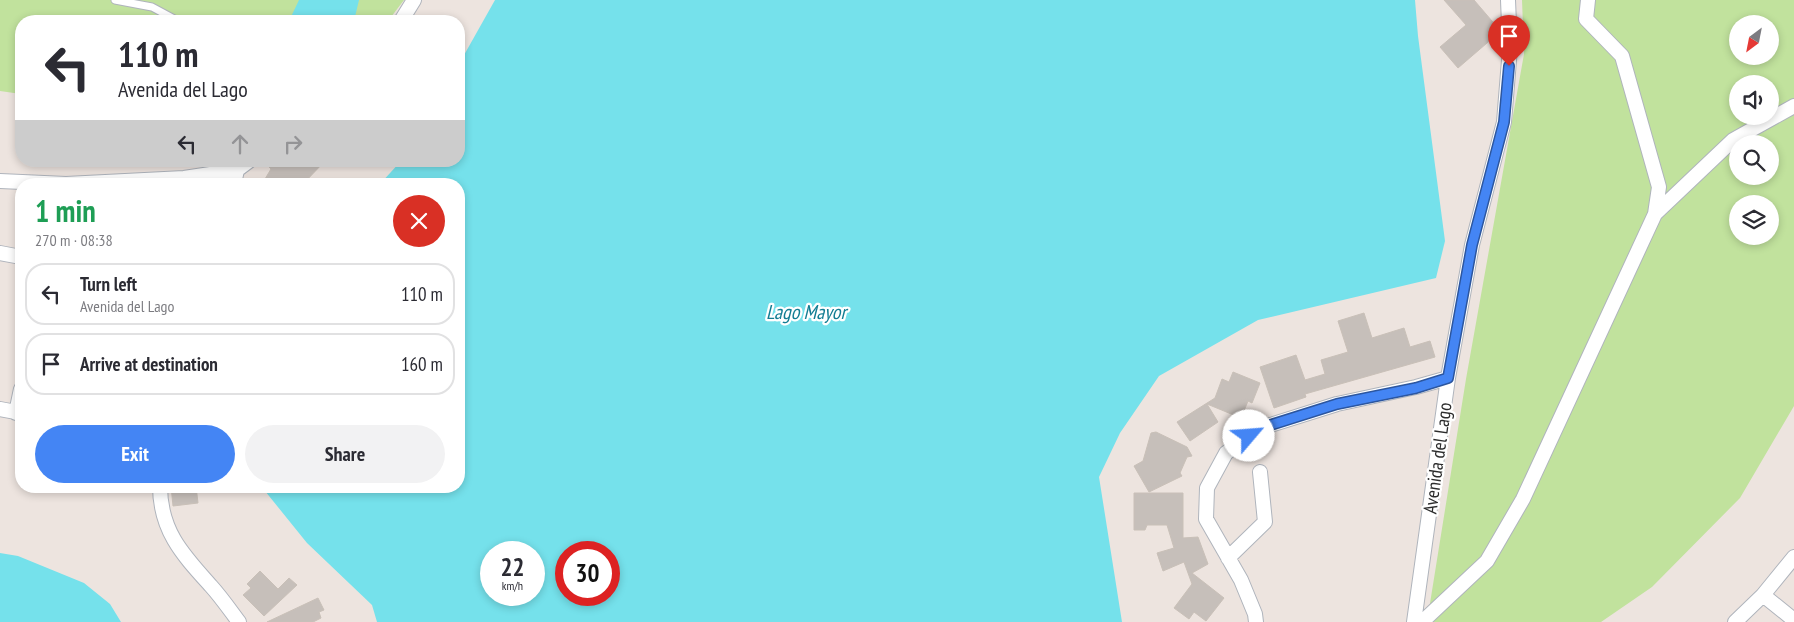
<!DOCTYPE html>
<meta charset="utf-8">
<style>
:root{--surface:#fff;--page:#f2f2f3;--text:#2b2b33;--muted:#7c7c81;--line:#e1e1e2;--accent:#4485f4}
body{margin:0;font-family:"PT Sans Narrow",sans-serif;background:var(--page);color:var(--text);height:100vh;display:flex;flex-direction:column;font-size:19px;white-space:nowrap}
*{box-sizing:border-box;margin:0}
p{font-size:16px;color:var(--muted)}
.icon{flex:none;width:28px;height:28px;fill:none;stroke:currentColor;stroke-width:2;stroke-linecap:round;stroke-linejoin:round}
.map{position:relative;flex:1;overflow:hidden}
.panel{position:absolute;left:15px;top:178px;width:450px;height:315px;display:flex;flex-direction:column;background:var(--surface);border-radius:20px;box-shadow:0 2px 8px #0003}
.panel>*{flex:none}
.banner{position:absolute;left:15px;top:15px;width:450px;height:152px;border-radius:20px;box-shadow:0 2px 8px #0003;background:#fff;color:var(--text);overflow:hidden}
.needle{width:32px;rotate:212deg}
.fabs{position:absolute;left:1729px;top:15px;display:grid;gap:10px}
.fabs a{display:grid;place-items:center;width:50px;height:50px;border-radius:50%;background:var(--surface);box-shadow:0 2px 8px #0003;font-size:25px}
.speed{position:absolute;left:480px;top:541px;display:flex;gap:10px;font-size:25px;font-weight:700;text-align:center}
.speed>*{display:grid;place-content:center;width:65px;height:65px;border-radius:50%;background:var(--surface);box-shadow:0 2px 8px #0003;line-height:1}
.speed small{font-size:12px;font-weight:400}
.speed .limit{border:8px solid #d22;background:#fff;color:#111}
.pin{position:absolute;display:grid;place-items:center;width:42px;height:42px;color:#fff;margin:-51px -21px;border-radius:50% 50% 50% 0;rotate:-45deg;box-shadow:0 0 5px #0007}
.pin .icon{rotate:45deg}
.me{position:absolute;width:55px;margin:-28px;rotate:63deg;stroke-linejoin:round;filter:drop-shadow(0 0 4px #0008)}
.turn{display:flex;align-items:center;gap:18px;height:105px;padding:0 20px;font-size:22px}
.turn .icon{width:65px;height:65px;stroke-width:2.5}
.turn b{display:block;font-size:35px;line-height:42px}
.lanes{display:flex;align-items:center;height:48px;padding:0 20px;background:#0003;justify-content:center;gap:25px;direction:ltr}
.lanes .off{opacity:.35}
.round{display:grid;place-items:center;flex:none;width:52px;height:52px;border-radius:26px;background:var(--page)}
.head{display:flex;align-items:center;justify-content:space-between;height:85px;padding:0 20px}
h1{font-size:30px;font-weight:700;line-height:38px;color:#1e9e55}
.cta{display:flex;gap:10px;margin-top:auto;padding:10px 20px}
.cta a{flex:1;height:58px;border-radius:30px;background:var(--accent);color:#fff;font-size:20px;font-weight:700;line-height:58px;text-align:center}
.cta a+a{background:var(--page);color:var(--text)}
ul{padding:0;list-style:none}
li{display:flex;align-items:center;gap:15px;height:62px;margin:0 10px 8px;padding:0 10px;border:2px solid var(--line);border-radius:20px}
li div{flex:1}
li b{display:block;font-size:19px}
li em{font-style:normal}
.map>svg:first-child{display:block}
.green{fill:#c1e29d;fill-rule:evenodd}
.water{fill:#75e1eb;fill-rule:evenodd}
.building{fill:#c6bfba;stroke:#c9c0b8}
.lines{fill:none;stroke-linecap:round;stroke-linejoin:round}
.service-casing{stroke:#afb4bc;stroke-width:9}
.minor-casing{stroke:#afb4bc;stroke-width:16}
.service{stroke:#fff;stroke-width:7}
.minor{stroke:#fff;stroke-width:14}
.route-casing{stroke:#2c569f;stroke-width:12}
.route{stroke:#4485f4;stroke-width:9}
.labels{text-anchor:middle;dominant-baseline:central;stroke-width:4.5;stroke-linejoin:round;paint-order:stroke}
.street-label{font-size:19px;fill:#2c2c2c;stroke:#fff}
.water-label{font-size:20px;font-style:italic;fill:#127d93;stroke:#fff}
</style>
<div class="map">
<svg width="1794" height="622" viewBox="0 0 1794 622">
<rect width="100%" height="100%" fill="#ede4df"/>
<path class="green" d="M0,0h404l-16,21h-367v73l-21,-3z
M1522,0h272v406l-54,92 -88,89 -51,35h-174l39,-243 58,-325zM1738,24h32v32h-32zM1738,84h32v32h-32zM1738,144h32v32h-32zM1738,204h32v32h-32z"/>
<path class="water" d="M299,0h60l-5,21h-65z
M495,0h920l3,36 27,205 -9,37 -178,42 -99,56 -39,57 -21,44 23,145h-745l-5,-17 -65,-62 -42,-52v-5h194v-302h-79l21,-23h58v-97zM491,552h43v43h-43zM566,552h43v43h-43z
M0,553l18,3 66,27 26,21 11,18h-121z"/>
<path class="building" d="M1444,0h30l24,28 -7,6 3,3 -36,31 -18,-21 26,-22z
M275,161h50l-22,23h-41l9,-15 -2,-2z
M1364,313l8,25 32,-10 6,19 20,-6 5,16 -130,37 1,3 -32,11 -14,-41 36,-12 9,25 20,-6 -4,-14 27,-8 -10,-31z
M1233,372l27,11 -8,20 -4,-2 -7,17 -34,-14 11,18 -28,19 -13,-19 38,-24 7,-19 7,3z
M1156,432l31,15 5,9 -5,1 -7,16 2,3 -33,16 -15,-26 9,-5 8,-28z
M171,486h25l2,17 -25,3z
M1134,493h49v45l15,-1 10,27 -16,9 32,25 -18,23 -12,-9 -5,7 -15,-11 18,-24 -8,-22 -21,9 -6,-18 17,-5 -7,-23h-20l-2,5h-11z
M260,571l18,18 11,-11 8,7 -33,31 -21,-21 8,-7 -4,-4z
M318,598l6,12 -5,2 2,6 -8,4h-46z"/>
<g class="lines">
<defs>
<path id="service" d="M115,0l37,7 26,14"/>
<path id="minor" d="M401,21l13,-21
M0,181l66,3 118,-6 53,-8
M234,184l3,-14 12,-9
M1655,214l78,-74 61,-34
M0,253l21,4
M0,409l21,4
M16,413l5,-24
M160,486c0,45 23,69 51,100 10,11 19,24 28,36
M1228,558l37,-36 -5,-50
M1763,595l31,25
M1256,622l-1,-8 -14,-34 -35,-61 1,-31 19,-35 35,-25 76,-24 79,-17 32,-9
M1414,622l34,-244 24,-133 32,-123 6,-74 -2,-48
M1422,622l65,-61 36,-62 132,-285 4,-27 -37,-131 -36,-37 2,-19
M1735,622l28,-27 31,-38"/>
</defs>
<use href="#service" class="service-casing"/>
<use href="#minor" class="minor-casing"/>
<use href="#service" class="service"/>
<use href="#minor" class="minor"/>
</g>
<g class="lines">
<defs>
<path id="route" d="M1249,436l12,-8 76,-24 79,-16 32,-10 24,-133 32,-123 5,-56"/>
</defs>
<use href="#route" class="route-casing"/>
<use href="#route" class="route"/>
</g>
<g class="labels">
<g class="street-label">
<text transform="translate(1437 458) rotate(-82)">Avenida del Lago</text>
</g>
<g class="water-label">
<text x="806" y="312">Lago Mayor</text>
</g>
</g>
</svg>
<div class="fabs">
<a><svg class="needle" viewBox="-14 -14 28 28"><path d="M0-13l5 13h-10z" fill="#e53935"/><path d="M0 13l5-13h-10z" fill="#7c7c81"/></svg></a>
<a><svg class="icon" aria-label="sound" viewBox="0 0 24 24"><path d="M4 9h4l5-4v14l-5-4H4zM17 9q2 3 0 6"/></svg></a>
<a><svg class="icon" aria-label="search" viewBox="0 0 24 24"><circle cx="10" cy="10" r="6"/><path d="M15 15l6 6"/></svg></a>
<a><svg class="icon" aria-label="layers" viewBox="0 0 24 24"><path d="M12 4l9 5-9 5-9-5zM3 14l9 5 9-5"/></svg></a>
</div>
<div class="speed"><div>22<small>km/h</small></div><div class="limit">30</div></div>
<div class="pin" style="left:1509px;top:66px;background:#d93025"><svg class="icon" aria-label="arrive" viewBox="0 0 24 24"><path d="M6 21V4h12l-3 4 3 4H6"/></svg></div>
<svg class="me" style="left:1249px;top:436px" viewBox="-20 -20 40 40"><circle r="19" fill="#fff"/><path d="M0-13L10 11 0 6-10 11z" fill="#4485f4"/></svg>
<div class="banner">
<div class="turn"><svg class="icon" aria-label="left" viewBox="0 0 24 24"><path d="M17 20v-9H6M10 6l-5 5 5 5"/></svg><div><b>110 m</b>Avenida del Lago</div></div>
<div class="lanes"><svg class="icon" aria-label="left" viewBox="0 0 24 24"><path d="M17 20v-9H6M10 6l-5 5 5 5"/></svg><svg class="icon off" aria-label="ahead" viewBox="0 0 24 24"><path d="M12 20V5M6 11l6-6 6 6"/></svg><svg class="icon off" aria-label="right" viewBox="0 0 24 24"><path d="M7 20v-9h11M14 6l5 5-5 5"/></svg></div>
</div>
<section class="panel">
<div class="head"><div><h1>1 min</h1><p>270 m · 08:38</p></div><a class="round" style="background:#d93025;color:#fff"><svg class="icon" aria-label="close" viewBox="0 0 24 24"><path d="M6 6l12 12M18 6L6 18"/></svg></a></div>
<ul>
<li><svg class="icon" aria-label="left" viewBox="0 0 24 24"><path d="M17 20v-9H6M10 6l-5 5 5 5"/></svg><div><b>Turn left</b><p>Avenida del Lago</p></div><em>110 m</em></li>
<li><svg class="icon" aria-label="arrive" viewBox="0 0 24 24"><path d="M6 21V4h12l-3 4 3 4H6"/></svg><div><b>Arrive at destination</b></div><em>160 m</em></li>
</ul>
<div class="cta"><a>Exit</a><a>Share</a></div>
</section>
</div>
